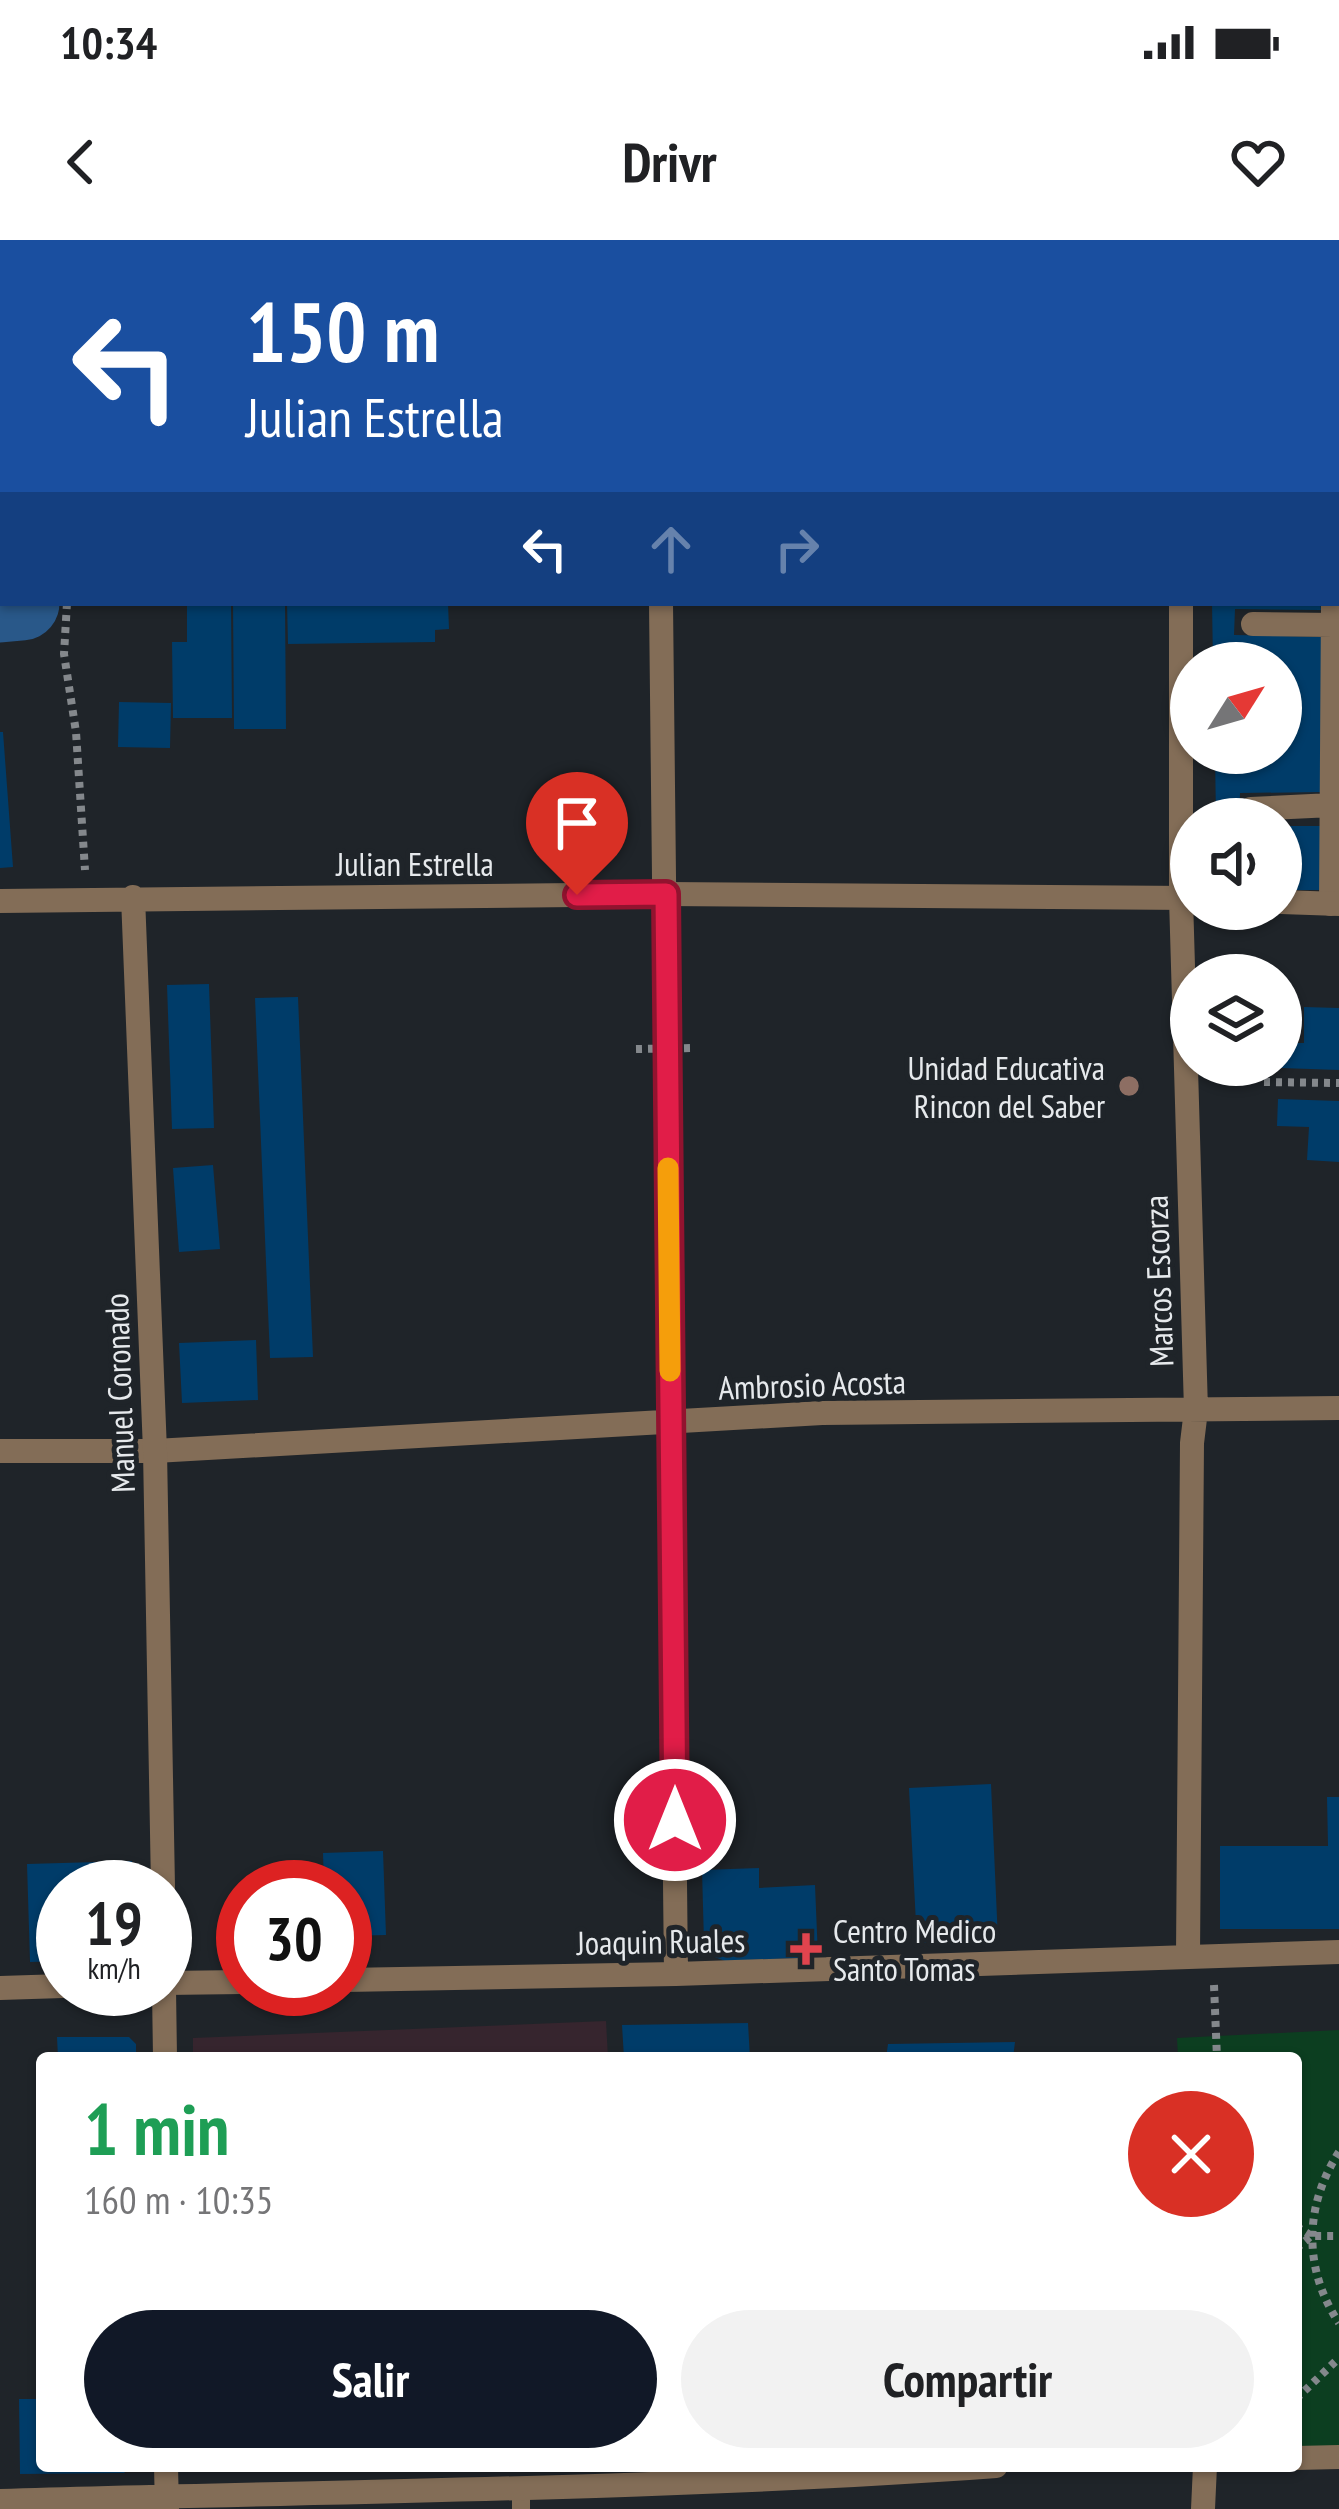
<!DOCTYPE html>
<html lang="es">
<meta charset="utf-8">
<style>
:root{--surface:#fff;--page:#f2f2f2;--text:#202124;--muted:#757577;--accent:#111827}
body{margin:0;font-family:"PT Sans Narrow",sans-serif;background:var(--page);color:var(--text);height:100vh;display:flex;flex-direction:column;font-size:45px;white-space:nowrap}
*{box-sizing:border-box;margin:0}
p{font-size:39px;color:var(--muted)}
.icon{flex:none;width:66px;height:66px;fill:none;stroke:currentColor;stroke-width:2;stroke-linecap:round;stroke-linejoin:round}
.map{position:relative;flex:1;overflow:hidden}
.details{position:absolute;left:36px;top:1812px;width:1266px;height:420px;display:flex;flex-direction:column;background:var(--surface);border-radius:12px;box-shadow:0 3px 9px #0004}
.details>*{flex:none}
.top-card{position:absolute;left:0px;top:0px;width:1341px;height:366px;box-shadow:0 3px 9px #0004;background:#1a4fa0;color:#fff;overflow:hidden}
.needle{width:78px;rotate:53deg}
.tools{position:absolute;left:1170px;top:402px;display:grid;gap:24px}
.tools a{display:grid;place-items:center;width:132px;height:132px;border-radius:50%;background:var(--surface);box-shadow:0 3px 9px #0004;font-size:60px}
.speed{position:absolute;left:36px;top:1620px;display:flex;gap:24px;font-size:60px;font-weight:700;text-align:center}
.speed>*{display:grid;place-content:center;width:156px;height:156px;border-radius:50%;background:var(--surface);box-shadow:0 3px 9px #0004;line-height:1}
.speed small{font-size:30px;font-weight:400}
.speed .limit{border:18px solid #d22;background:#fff;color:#111}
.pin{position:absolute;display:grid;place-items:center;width:102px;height:102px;color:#fff;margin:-123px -51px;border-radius:50% 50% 50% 0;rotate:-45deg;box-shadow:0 0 12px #0007}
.pin .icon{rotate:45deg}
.me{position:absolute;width:132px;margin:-66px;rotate:0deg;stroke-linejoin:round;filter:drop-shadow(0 0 9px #0008)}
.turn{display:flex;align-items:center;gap:42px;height:252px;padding:0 48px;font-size:54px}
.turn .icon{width:156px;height:156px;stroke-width:2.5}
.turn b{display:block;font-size:84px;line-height:102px}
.lanes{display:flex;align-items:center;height:114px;padding:0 48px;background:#0003;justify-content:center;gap:60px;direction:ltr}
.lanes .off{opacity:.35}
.round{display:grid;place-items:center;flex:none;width:126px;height:126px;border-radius:63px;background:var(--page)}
.head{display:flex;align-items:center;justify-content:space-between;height:204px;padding:0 48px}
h1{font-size:72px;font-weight:700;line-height:90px;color:#1e9e55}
.button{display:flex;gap:24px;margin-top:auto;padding:24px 48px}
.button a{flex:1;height:138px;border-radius:72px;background:var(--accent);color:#fff;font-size:48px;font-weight:700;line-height:138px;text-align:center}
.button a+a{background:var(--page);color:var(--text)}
.status{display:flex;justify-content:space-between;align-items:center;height:84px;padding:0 60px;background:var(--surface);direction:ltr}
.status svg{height:33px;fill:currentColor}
header{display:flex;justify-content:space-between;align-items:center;height:156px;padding:0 48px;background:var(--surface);font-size:54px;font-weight:700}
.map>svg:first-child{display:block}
.education{fill:#36252e}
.green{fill:#0c3e20}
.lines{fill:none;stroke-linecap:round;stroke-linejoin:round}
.river{stroke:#295889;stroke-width:75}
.building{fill:#003c69}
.path{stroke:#84888c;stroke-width:8;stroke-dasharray:6 6;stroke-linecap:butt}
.service{stroke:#836d57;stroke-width:18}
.minor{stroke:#836d57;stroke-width:24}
.tertiary{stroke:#836d57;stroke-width:24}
.path-bridge{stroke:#84888c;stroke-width:8;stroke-dasharray:6 6;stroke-linecap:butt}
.route-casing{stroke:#92132f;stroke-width:30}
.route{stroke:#e11d48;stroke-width:21}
.slow{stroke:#f59e0b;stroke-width:21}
.education-dot{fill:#8d6e63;stroke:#1f2429;stroke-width:4.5}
.health-dot{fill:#e0444e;stroke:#1f2429;stroke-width:4.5}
.labels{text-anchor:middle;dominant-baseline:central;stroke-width:10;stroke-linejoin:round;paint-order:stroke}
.street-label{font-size:33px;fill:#e6e9ec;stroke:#1f2429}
.poi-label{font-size:33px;fill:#e6e9ec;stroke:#1f2429;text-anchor:end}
</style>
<div class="status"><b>10:34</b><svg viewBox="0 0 49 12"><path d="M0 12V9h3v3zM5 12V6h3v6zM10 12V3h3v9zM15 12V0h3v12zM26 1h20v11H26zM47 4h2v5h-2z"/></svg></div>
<header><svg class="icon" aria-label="back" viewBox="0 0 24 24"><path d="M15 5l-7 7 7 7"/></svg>Drivr<svg class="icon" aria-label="heart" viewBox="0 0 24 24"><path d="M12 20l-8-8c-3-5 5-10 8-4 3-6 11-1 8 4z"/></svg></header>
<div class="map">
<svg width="1339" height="2269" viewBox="0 0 1339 2269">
<rect width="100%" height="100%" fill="#1f2429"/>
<path class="education" d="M606,1781l2,37h-415v-20z"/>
<path class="green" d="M1339,1790v418l-43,2v-392h-118l-1,-20z"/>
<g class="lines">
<path class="river" d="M754,3l5,-3
M0,365l22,-2"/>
</g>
<path class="building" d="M187,363h44l1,115h-59l-1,-76h15z
M233,363h52l1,126h-52z
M287,363h161l1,26 -14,1v12l-147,2z
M1212,363h108l1,7 -86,-1 -1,26 89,2 1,155 -84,1 -1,26h-23l-1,-66h66v-90h-68z
M119,462l52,1 -1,45 -52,-1z
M0,492h3l10,135 -13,1z
M1281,586h47v64h-47z
M209,744l5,144 -42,1 -5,-144z
M298,757l15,360 -43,1 -15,-360z
M1304,767l35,1v62l-58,-2v-25h23z
M1278,859l61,2v61l-32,-2 2,-33 -32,-1z
M213,925l7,84 -41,3 -6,-84z
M256,1100l2,60 -76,3 -3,-60z
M991,1544l7,156 -81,3 -8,-155z
M1327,1557h12v132h-119v-83h108z
M383,1611l3,84 -41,1v-49h-21l-1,-34z
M132,1621l1,26h-70v74l-33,1 -3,-98z
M759,1628v20l56,-3 3,72 -93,4 -13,-5 -8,-13 -2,-73z
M748,1783l2,35h-126l-2,-33z
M57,1797h72l7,7v14h-78z
M1015,1802l-2,16h-127l2,-14z
M19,2159h23v67h90l-8,7 -104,1z"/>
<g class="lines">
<path class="path" d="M684,0l3,3
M836,3l4,-3
M0,248l3,-1
M67,363l-3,51 12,78 9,138
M1264,842l75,1
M1214,1745l3,73
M1339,1912c-35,54 -36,117 0,171
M1296,1986l14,9
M1296,2009l15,-13h28
M1296,2159l43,-41"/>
<path class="service" d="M521,2269v-21"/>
<path class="minor" d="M23,0l1,3
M1119,0l1,3
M661,363l15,1371
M1181,363v295l15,512 -4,33 -4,512
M1253,384l80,1
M1251,569l81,-4
M1331,664l2,-301
M0,1211h155l667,-38 517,-5
M345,1740l331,-6 663,-22
M165,1743l78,-1
M0,1748l63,-2
M1203,2269l2,-43"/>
<path class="tertiary" d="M133,657l22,554 8,436
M0,661l666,-7 525,4
M1281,662l58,2
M164,1749l1,69
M1296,2218l43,-1
M166,2226l1,43
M0,2261c332,-10 665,-11 996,-35"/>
<path class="path-bridge" d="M636,809l55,-1"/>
</g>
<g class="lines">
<defs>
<path id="route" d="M577,655l89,-1 9,926"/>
</defs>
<use href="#route" class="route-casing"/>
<use href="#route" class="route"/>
<path class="slow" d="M668,928l2,203"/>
</g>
<circle class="education-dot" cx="1129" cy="846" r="12"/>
<path class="health-dot" d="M800 1691h12v12h12v12h-12v12h-12v-12h-12v-12h12z"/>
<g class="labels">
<g class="street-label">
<text x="415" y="623">Julian Estrella</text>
<text transform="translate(1158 1041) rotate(-92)">Marcos Escorza</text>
<text transform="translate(812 1144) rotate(-2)">Ambrosio Acosta</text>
<text transform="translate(119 1153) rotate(-92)">Manuel Coronado</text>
<text transform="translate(661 1701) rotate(-1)">Joaquin Ruales</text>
</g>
<g class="poi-label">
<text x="1105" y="827">Unidad Educativa<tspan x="1105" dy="38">Rincon del Saber</tspan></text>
<text x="833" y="1690" text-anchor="start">Centro Medico<tspan x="833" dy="38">Santo Tomas</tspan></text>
</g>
</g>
</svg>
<div class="tools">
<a><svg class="needle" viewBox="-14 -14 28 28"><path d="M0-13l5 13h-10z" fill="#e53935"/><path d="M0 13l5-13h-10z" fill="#757577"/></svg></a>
<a><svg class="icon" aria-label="sound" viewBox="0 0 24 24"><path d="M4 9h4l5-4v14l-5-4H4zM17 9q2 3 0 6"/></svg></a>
<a><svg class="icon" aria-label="layers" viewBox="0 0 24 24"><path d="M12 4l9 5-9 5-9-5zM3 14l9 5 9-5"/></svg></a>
</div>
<div class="speed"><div>19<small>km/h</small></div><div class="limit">30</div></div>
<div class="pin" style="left:577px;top:655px;background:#d93025"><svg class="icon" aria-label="arrive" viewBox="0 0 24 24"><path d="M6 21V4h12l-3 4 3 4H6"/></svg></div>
<svg class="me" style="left:675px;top:1580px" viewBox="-20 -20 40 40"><circle r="17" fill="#e11d48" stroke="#fff" stroke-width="3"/><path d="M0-11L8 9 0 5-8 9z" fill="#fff"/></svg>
<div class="top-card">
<div class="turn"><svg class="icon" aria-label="left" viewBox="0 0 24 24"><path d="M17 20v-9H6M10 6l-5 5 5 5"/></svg><div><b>150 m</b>Julian Estrella</div></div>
<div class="lanes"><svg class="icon" aria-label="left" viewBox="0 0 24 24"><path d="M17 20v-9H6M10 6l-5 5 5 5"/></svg><svg class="icon off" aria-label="ahead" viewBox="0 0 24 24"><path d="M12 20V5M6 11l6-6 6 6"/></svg><svg class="icon off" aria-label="right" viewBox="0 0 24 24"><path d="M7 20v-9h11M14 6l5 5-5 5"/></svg></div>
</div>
<section class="details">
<div class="head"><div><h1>1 min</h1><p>160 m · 10:35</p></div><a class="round" style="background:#d93025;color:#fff"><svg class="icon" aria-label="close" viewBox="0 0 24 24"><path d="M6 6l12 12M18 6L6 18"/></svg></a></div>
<div class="button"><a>Salir</a><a>Compartir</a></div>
</section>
</div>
